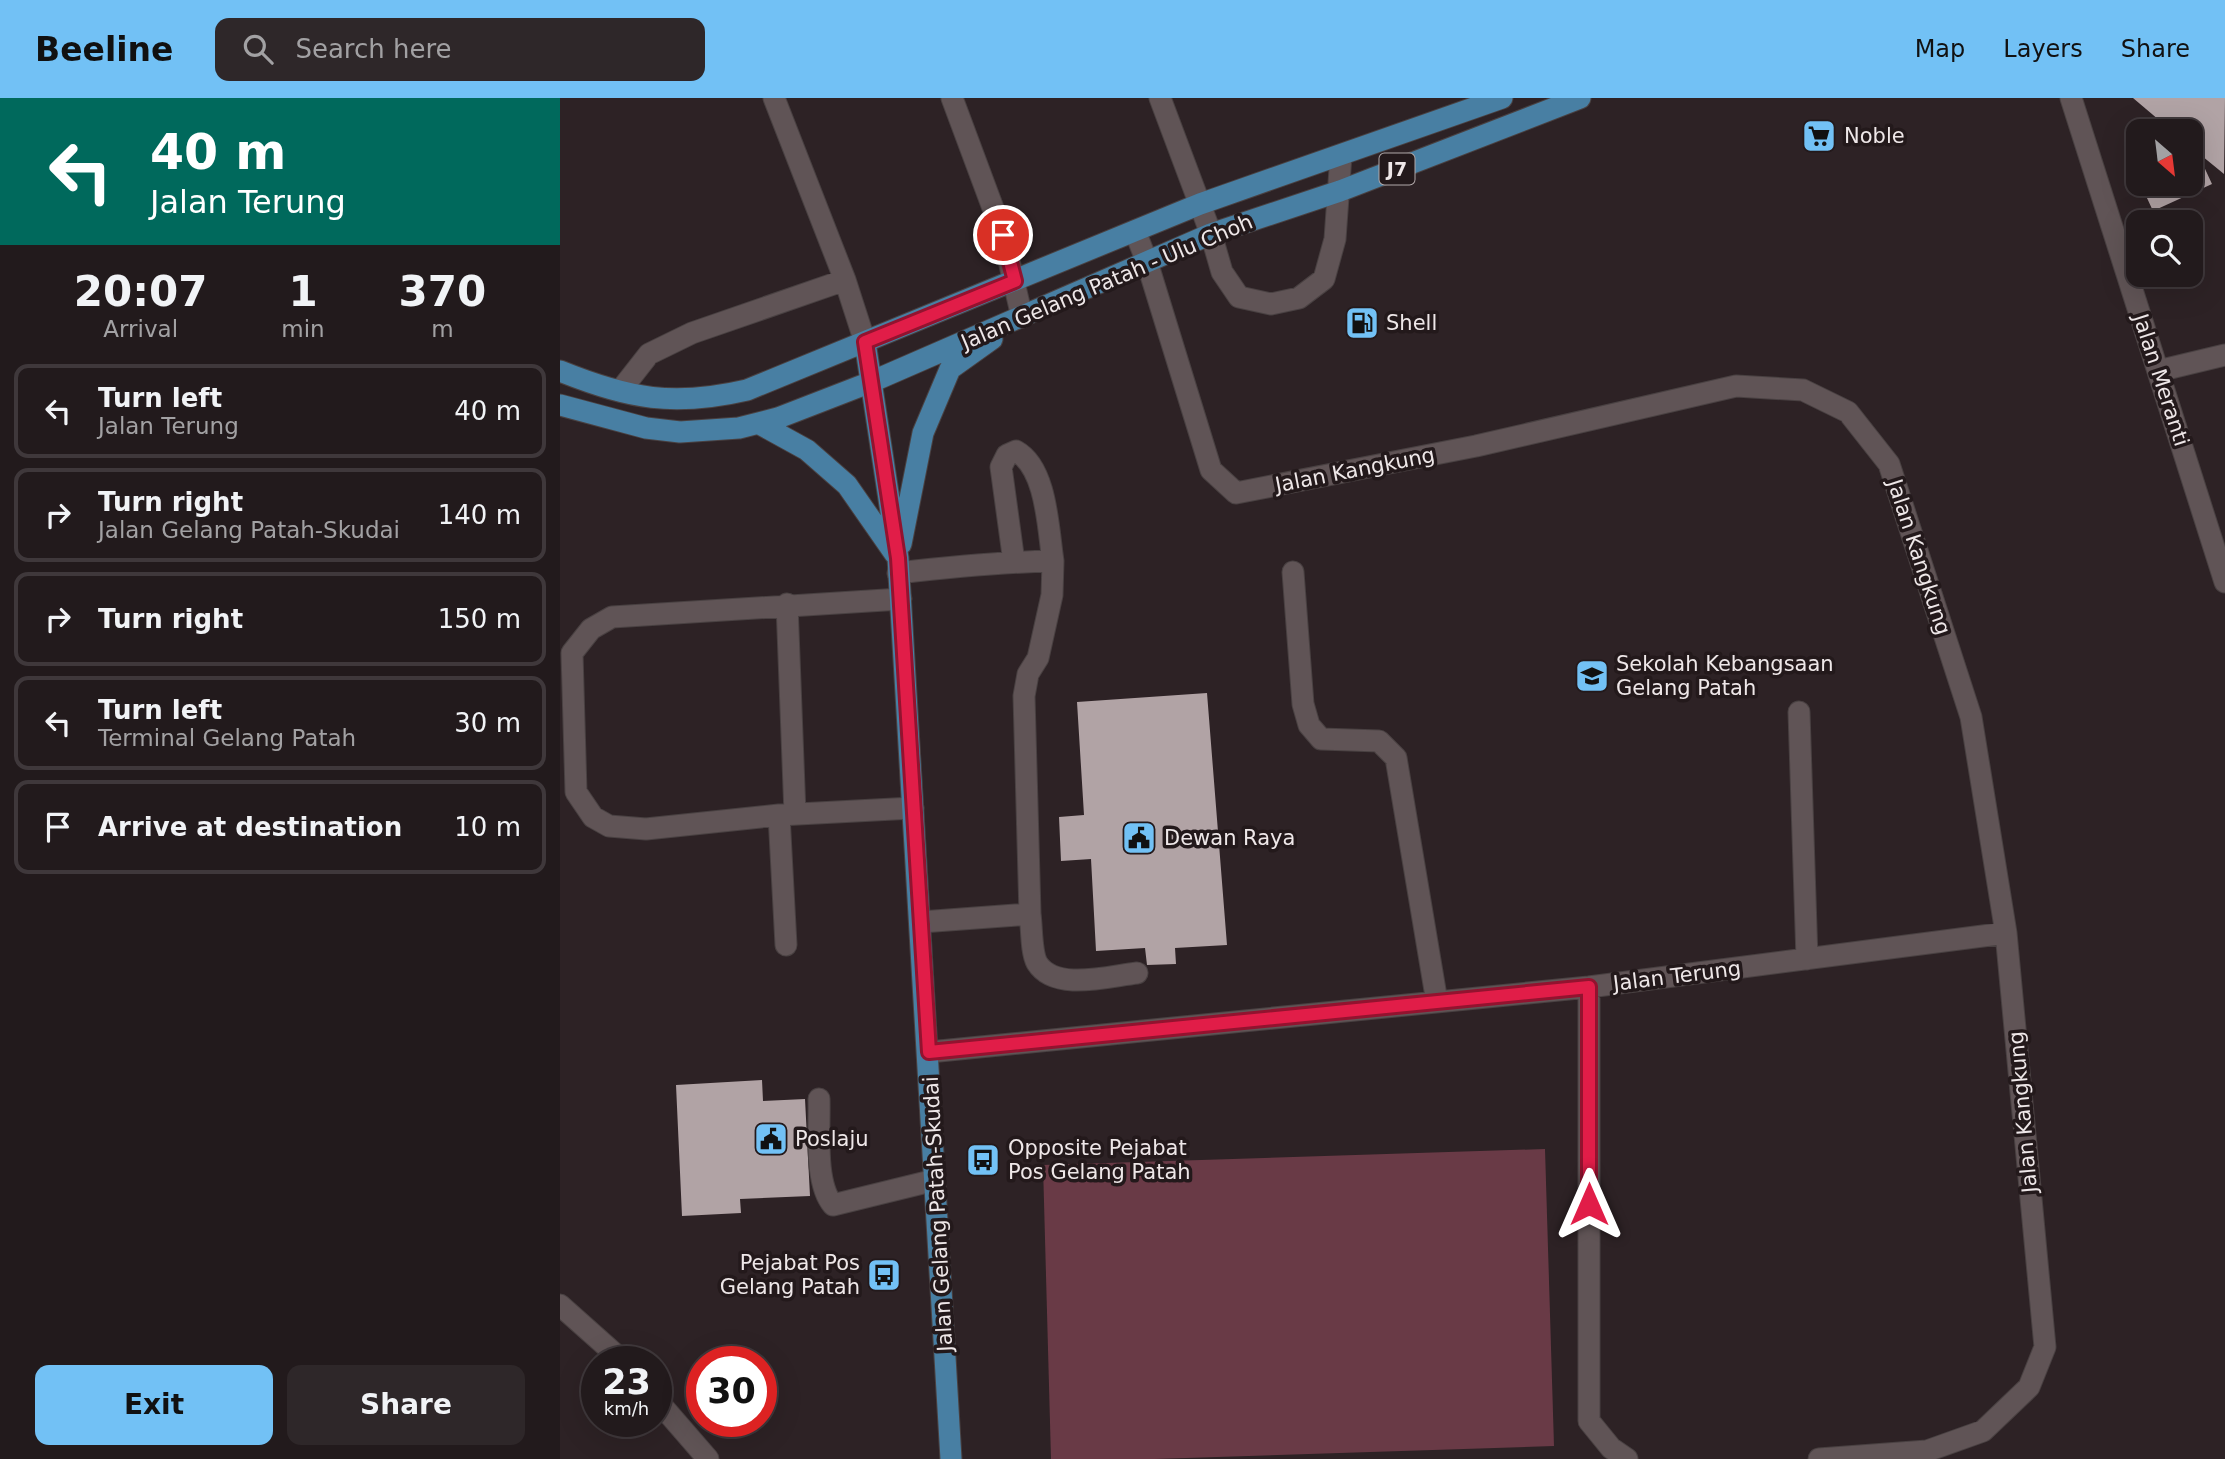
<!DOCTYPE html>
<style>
:root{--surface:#221a1c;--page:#2e2729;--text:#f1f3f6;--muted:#a2a1a3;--line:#3f383b;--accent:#72c1f5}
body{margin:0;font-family:"DejaVu Sans",sans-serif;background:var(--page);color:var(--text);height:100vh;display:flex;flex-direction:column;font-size:26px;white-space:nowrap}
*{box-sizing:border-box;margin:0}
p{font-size:23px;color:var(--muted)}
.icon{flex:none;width:38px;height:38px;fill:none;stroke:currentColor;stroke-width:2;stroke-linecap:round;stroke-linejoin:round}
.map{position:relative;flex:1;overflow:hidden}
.drawer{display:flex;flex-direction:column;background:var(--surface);width:560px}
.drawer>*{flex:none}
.banner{background:#00695c;color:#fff;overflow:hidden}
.needle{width:46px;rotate:152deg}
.tools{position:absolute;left:1566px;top:21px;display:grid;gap:14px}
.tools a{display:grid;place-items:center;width:77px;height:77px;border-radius:14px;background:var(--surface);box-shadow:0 7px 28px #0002,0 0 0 2px var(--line);font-size:35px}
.speed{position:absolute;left:21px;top:1248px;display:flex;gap:14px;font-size:35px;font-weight:700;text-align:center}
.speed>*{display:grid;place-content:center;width:91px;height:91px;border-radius:50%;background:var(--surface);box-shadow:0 7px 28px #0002,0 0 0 2px var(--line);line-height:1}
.speed small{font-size:18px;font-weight:400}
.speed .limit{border:10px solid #d22;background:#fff;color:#111}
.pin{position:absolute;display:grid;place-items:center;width:60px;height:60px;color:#fff;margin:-30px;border:4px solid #fff;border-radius:50%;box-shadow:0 2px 7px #0007}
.me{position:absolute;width:77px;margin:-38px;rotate:0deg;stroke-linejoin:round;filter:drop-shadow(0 0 5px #0008)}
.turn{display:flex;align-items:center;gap:24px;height:147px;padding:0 35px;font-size:32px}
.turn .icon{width:91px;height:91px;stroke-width:2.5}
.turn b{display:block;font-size:49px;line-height:60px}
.eta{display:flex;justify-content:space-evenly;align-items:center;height:119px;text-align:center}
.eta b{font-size:42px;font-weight:800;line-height:49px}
.button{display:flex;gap:14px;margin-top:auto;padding:14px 35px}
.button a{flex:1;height:80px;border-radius:14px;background:var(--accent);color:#111;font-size:28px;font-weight:800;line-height:80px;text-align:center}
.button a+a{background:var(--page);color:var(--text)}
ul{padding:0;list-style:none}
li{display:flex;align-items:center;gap:21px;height:94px;margin:0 14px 10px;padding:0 21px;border:4px solid var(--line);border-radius:14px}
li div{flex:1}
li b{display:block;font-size:26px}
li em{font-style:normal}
header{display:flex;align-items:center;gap:42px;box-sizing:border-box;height:98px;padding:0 35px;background:var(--accent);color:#111}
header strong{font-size:33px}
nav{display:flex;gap:38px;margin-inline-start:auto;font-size:24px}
.search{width:490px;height:63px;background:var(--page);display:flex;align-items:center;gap:18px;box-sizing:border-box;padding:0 24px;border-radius:14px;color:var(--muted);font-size:26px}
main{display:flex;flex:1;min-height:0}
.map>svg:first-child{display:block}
.green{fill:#693a46}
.building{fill:#b1a3a5}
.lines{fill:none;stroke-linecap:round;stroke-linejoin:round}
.minor-casing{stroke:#494142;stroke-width:23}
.major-casing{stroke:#494142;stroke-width:23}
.minor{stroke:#605456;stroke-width:21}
.major{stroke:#487fa3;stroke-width:21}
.route-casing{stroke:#92132f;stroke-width:18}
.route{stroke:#e11d48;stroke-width:12}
.labels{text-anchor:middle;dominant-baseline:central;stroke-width:7;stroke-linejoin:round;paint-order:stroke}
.shield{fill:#23191b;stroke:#b1a9aa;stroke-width:2}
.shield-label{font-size:19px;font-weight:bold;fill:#eee7e8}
.poi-label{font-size:21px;fill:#eee7e8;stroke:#23191b;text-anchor:start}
.street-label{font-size:21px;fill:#eee7e8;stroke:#23191b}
</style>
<header>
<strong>Beeline</strong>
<div class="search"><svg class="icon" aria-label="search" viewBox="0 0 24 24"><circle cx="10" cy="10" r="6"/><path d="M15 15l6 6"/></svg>Search here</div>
<nav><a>Map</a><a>Layers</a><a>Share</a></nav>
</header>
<main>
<section class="drawer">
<div class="banner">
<div class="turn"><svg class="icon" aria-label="left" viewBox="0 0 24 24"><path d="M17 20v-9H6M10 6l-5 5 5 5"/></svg><div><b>40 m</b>Jalan Terung</div></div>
</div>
<div class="eta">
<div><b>20:07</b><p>Arrival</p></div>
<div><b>1</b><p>min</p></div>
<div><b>370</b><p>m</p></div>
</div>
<ul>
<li><svg class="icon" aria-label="left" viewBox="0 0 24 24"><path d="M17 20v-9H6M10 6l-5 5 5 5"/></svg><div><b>Turn left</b><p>Jalan Terung</p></div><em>40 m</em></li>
<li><svg class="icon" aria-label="right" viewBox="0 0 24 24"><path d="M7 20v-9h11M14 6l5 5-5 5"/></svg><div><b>Turn right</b><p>Jalan Gelang Patah-Skudai</p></div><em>140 m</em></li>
<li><svg class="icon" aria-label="right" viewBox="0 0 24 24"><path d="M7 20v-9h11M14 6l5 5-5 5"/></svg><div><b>Turn right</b></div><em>150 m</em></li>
<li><svg class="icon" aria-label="left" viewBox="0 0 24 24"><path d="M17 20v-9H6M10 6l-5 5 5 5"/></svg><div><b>Turn left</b><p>Terminal Gelang Patah</p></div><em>30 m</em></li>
<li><svg class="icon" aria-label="arrive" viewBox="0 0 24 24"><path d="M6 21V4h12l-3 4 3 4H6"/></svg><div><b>Arrive at destination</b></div><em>10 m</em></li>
</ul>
<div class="button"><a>Exit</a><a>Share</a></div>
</section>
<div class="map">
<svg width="1665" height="1361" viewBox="0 0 1665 1361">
<rect width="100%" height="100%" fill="#2d2225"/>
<path class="green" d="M985,1051l9,297 -399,13h-104l-8,-294z"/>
<path class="building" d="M1573,0h92l-1,76 -33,-27v-16h-19z
M1640,60l12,26 -59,27 -12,-26 50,-1v-22z
M647,595l20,252 -52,3 1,16 -29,1 -2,-17 -49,3 -5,-92 -30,2 -2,-44 25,-2 -7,-113z
M202,982l1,21 42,-2 5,97 -70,3 1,14 -59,3 -6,-131z"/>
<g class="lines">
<defs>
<path id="minor" d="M214,0l71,182 20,62
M392,0l51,137 19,82
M600,0l51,136 11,38 17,25 32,7 28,-6 25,-19 11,-40 6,-84
M1511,0l154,484
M575,133l12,31 64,208 25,23 240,-47 260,-60 67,4 45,22 41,52 82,253 35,216 39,414 -16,40 -46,44 -56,20 -108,8
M1598,273l67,-16
M60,293l29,-37 43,-21 153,-53
M733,474l10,132 6,21 12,14 58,2 17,17 41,244
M338,475c52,-6 103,-11 155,-12 -5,-32 -6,-93 -37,-110l-9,4 -6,12 13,95
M341,501l-289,18 -21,12 -19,24 4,139 17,25 16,9 37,3 133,-14 134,-7
M227,506l8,210
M1239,614l8,247
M219,717l7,130
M470,816c2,14 1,38 7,49 18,29 72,13 100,10
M361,824l109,-8 -6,-218 4,-22 10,-16 14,-63 1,-34
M1029,889v434l22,27 16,11
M369,954l660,-65 417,-54
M259,1001c1,30 -5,84 14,106l102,-25
M0,1207l64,57
M96,1301l52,60"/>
<path id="major" d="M305,244l33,216 53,901
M0,273c69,28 114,36 187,19l453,-186 302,-106
M0,307l86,23 34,4 59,-4 39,-10 93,-36 340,-148 129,-43 240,-93
M198,325l49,27 40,35 48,69
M341,446l22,-111 27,-64 42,-30"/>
</defs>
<use href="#minor" class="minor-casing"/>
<use href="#major" class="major-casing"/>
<use href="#minor" class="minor"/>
<use href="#major" class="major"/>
</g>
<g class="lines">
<defs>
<path id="route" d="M443,137l12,46 -150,61 33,216 31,494 660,-65v217"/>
</defs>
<use href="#route" class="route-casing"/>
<use href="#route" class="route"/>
</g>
<defs>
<symbol id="supermarket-square" viewBox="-11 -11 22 22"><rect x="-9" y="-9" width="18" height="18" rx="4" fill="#72c1f5" stroke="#23191b"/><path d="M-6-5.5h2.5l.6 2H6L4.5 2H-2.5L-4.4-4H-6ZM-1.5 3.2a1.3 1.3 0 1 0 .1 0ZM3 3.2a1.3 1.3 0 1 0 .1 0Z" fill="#111"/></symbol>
<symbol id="fuel-square" viewBox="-11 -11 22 22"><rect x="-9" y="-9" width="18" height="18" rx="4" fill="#72c1f5" stroke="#23191b"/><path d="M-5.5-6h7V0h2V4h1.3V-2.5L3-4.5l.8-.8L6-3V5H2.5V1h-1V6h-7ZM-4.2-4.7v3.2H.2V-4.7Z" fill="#111"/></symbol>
<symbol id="school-square" viewBox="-11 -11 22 22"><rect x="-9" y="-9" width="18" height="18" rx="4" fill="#72c1f5" stroke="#23191b"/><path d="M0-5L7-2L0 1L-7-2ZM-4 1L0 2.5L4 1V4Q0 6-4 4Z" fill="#111"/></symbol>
<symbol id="civic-square" viewBox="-11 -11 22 22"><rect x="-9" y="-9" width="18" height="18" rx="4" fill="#72c1f5" stroke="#23191b"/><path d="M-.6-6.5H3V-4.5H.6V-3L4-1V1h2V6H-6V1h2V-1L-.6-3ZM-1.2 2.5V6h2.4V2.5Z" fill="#111"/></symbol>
<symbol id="bus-square" viewBox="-11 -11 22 22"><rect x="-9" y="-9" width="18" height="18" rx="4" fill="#72c1f5" stroke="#23191b"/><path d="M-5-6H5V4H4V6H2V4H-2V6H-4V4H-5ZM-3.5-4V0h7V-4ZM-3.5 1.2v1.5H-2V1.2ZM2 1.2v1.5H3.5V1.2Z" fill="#111"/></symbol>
</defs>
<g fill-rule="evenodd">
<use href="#supermarket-square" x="1240" y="19" width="38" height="38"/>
<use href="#fuel-square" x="783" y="206" width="38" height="38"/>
<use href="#school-square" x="1013" y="559" width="38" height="38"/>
<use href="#civic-square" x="560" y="721" width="38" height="38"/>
<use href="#civic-square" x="192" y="1022" width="38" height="38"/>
<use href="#bus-square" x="404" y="1043" width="38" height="38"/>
<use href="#bus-square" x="305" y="1158" width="38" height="38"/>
</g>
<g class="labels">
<rect class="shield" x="819.5" y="55.5" width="35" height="31" rx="5"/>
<g class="shield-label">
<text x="837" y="71">J7</text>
</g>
<g class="poi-label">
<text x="1284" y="38">Noble</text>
<text x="826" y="225">Shell</text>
<text x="1056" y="566">Sekolah Kebangsaan<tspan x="1056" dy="24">Gelang Patah</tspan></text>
<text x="604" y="740">Dewan Raya</text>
<text x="235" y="1041">Poslaju</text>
<text x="448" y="1050">Opposite Pejabat<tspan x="448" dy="24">Pos Gelang Patah</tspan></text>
<text x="300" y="1165" text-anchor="end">Pejabat Pos<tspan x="300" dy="24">Gelang Patah</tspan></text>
</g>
<g class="street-label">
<text transform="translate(547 184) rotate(-23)">Jalan Gelang Patah - Ulu Choh</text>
<text transform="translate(1601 282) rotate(72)">Jalan Meranti</text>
<text transform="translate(795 372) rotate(-11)">Jalan Kangkung</text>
<text transform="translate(1359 459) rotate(72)">Jalan Kangkung</text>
<text transform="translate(1117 878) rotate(-7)">Jalan Terung</text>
<text transform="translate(1463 1014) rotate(-95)">Jalan Kangkung</text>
<text transform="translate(378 1116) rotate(-93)">Jalan Gelang Patah-Skudai</text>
</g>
</g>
</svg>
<div class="tools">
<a><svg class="needle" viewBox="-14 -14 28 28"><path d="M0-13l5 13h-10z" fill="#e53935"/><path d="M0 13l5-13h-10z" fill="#a2a1a3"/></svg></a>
<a><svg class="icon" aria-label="search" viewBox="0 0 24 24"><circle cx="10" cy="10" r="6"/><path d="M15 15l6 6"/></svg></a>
</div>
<div class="speed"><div>23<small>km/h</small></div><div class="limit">30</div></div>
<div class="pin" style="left:443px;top:137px;background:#d93025"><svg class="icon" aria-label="arrive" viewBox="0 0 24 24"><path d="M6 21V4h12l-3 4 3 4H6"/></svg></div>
<svg class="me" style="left:1029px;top:1106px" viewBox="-20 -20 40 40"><path d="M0-17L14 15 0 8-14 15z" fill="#e11d48" stroke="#fff" stroke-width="4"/></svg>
</div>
</main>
